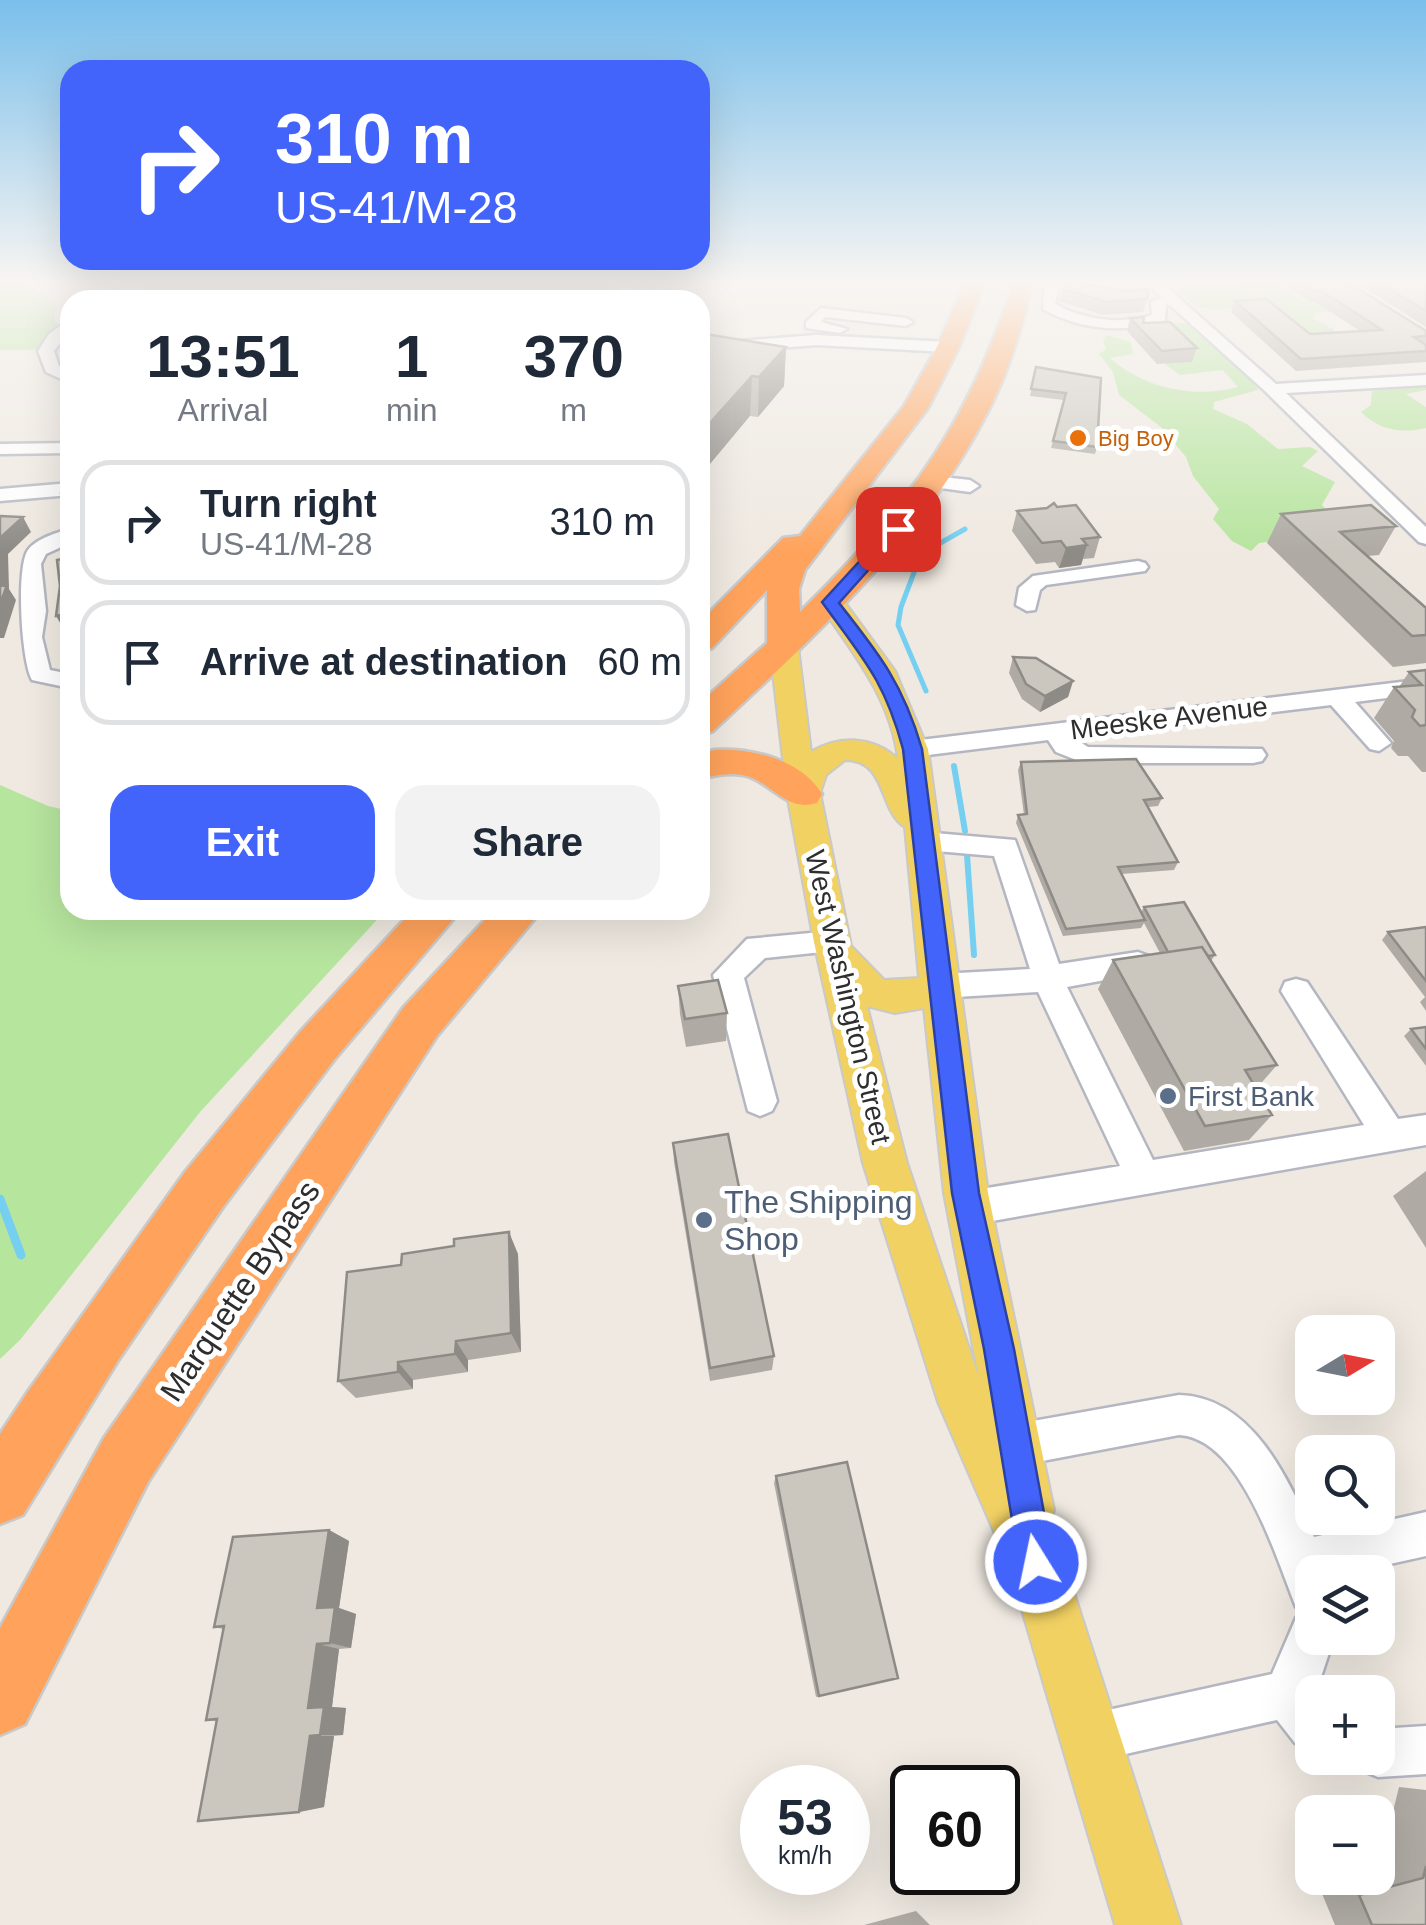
<!DOCTYPE html>
<meta charset="utf-8">
<style>
:root{--surface:#fff;--page:#f2f2f3;--text:#1f2937;--muted:#747a83;--line:#e0e1e3;--accent:#4264fb}
body{margin:0;font-family:Helvetica,sans-serif;background:var(--page);color:var(--text);height:100vh;display:flex;flex-direction:column;font-size:38px;white-space:nowrap}
*{box-sizing:border-box;margin:0}
p{font-size:32px;color:var(--muted)}
.icon{flex:none;width:55px;height:55px;fill:none;stroke:currentColor;stroke-width:2;stroke-linecap:round;stroke-linejoin:round}
.map{position:relative;flex:1;overflow:hidden}
.panel{position:absolute;left:60px;top:290px;width:650px;height:630px;display:flex;flex-direction:column;background:var(--surface);border-radius:30px;box-shadow:0 10px 40px #0002}
.panel>*{flex:none}
.hud{position:absolute;left:60px;top:60px;width:650px;height:210px;border-radius:30px;box-shadow:0 10px 40px #0002;background:#4264fb;color:#fff;overflow:hidden}
.needle{width:65px;rotate:80deg}
.tools{position:absolute;left:1295px;top:1315px;display:grid;gap:20px}
.tools a{display:grid;place-items:center;width:100px;height:100px;border-radius:20px;background:var(--surface);box-shadow:0 10px 40px #0002;font-size:50px}
.speed{position:absolute;left:740px;top:1765px;display:flex;gap:20px;font-size:50px;font-weight:700;text-align:center}
.speed>*{display:grid;place-content:center;width:130px;height:130px;border-radius:50%;background:var(--surface);box-shadow:0 10px 40px #0002;line-height:1}
.speed small{font-size:25px;font-weight:400}
.speed .limit{border:5px solid #111;border-radius:15px;background:#fff;color:#111}
.pin{position:absolute;display:grid;place-items:center;width:85px;height:85px;color:#fff;margin:-42px;border-radius:20px;box-shadow:0 5px 15px #0006}
.me{position:absolute;width:110px;margin:-55px;rotate:350deg;stroke-linejoin:round;filter:drop-shadow(0 0 8px #0008)}
.turn{display:flex;align-items:center;gap:35px;height:210px;padding:0 50px;font-size:45px}
.turn .icon{width:130px;height:130px;stroke-width:2.5}
.turn b{display:block;font-size:70px;line-height:85px}
.eta{display:flex;justify-content:space-evenly;align-items:center;height:170px;text-align:center}
.eta b{font-size:60px;font-weight:800;line-height:70px}
.button{display:flex;gap:20px;margin-top:auto;padding:20px 50px}
.button a{flex:1;height:115px;border-radius:30px;background:var(--accent);color:#fff;font-size:40px;font-weight:800;line-height:115px;text-align:center}
.button a+a{background:var(--page);color:var(--text)}
ul{padding:0;list-style:none}
li{display:flex;align-items:center;gap:30px;height:125px;margin:0 20px 15px;padding:0 30px;border:5px solid var(--line);border-radius:30px}
li div{flex:1}
li b{display:block;font-size:38px}
li em{font-style:normal}
.map>svg:first-child{display:block}
.green{fill:#b6e59e}
.lines{fill:none;stroke-linecap:round;stroke-linejoin:round}
.stream-far2{stroke:#75cff0;stroke-width:5}
.stream-far1{stroke:#75cff0;stroke-width:6}
.stream{stroke:#75cff0;stroke-width:9}
.minor-casing{stroke:#b4b7c1;stroke-width:5}
.major-casing{stroke:#c9c9c9;stroke-width:4}
.highway-casing{stroke:#c9c9c9;stroke-width:5}
.minor{fill:#fff;fill-rule:evenodd}
.major{fill:#f2d163;fill-rule:evenodd}
.highway{fill:#ffa35c;fill-rule:evenodd}
.wall{fill:#afaba4}
.shaded-wall{fill:#8e8b86}
.building{fill:#cbc7bf;stroke:#8e8b86;stroke-width:2.5}
.route{fill:#4264fb;stroke:#2b41a3;stroke-width:2.5}
.food-dot{fill:#e8710a;stroke:#fff;stroke-width:4}
.service-dot{fill:#5c6f8a;stroke:#fff;stroke-width:4}
.labels{text-anchor:middle;dominant-baseline:central;stroke-width:10;stroke-linejoin:round;paint-order:stroke}
.far-food-label{font-size:22px;fill:#c56008;stroke:#fff;text-anchor:start}
.street-label{font-size:28px;fill:#2e2e2e;stroke:#fff}
.service-label{font-size:28px;fill:#4e5e75;stroke:#fff;text-anchor:start}
.near-service-label{font-size:32px;fill:#4e5e75;stroke:#fff;text-anchor:start}
.near-street-label{font-size:32px;fill:#2e2e2e;stroke:#fff}
</style>
<div class="map">
<svg width="1426" height="1925" viewBox="0 0 1426 1925">
<rect width="100%" height="100%" fill="#efe9e1"/>
<path class="green" d="M0,283h27l29,21 -2,15 7,9 -10,18 -20,4h-31z
M145,283h175l23,5 17,-5h253l4,17h-478z
M1278,283l24,18 25,3 10,7 -19,1 -6,6 21,11 21,35 -2,4 -18,-3c-26,-38 -50,-58 -98,-57 -13,0 -27,4 -40,-2 -7,-4 -11,-11 -19,-15l11,-6z
M1171,323c8,0 18,-1 25,3 10,5 59,55 62,64l-44,12 -1,7 34,15 31,25 32,-2 8,4 -16,15 33,16 -13,23 9,10 50,12 -122,16 -8,8 -19,-10 -19,-22 6,-10 -26,-33 -7,-19 -25,-30 -42,-32 -6,-23 -14,-18 7,-5 -3,-9 4,-5 24,7 2,12 -23,4c33,30 85,41 128,29l-15,-17 -43,5 -22,-16 -23,-27 -24,-6z
M1426,385v5l-20,4 20,13v21c-25,6 -47,2 -65,-16l10,-7 1,-14z
M0,785l48,21 22,5v99h316l-186,202 -180,228 -20,19z"/>
<g class="lines">
<path class="stream-far2" d="M926,691l-28,-66 3,-18 20,-53 44,-25"/>
<path class="stream-far1" d="M954,766l11,65
M967,855l7,100"/>
<path class="stream" d="M0,1199l21,56"/>
<defs>
<path id="minor" d="M96,283h14l3,7 -8,10h-15l9,-10z
M617,283h14l5,17h-14z
M656,283h14l-3,8 15,9 -28,-4z
M1052,283h18l-12,8 -3,13c29,16 66,21 97,11l-1,-13 11,-5 -15,-14h15l114,101 150,-9v10l-140,8 140,134v17l-7,-2 -153,-150 -96,-87h-4l-1,15c-40,14 -85,10 -122,-11l1,-20z
M821,308l85,10 7,4 -7,4 -81,-9 -4,5 26,7 -7,4 -34,-5v-6z
M70,319v12l-16,20 5,15 11,6v11l-24,-11 -8,-21 11,-17z
M816,335l132,7 8,5 -8,5 -132,-7 -116,9v-10z
M70,443v10l-70,1v-10z
M933,476l37,4 9,6 -9,6 -44,-6v-8z
M70,483v12l-70,6v-12z
M70,529v14l-24,11 -5,10 5,47 -4,26 8,33 20,4v14l-38,-8c-11,-19 -16,-114 -4,-130 8,-11 30,-18 42,-21z
M1138,561l7,2 3,4 -3,4 -99,14 -6,5 -5,20 -8,1 -11,-6 3,-17 14,-12z
M1426,679v14l-71,9 36,41 -12,8 -9,-2 -39,-44 -259,32 16,10 174,2 4,6 -4,6 -9,2h-169l-28,-11 -8,-12 -136,17 -12,-8 12,-8z
M923,832l92,8 44,124 79,-12 11,4 4,8 -4,8 -82,15 86,173 211,-35 -83,-134 4,-9 11,-3 11,3 91,137 28,-4v30l-457,80 -13,-5 -5,-12 5,-12 13,-5 151,-25 -82,-174 -98,6 -11,-3 -4,-9 4,-9 11,-3 90,-5 -36,-113 -81,-7 -4,-7 4,-7z
M832,931l10,3 5,8 -5,8 -77,8 -21,20 33,123 -5,10 -12,5 -12,-5 -35,-136 34,-36z
M1179,1395c73,2 109,83 135,142l112,-25v44l-72,16h-42v66h22l-18,54h-4v58l-17,-7 -18,-23 -187,42 -17,-7 -7,-17 7,-17 17,-7 182,-40 24,-56 13,-6 -13,-5c-20,-49 -55,-169 -117,-172l-163,31 -15,-6 -6,-15 6,-15 15,-6z
M1426,1726v48l-48,3 -17,-7 -6,-12h23v-29z"/>
<path id="major" d="M831,594l9,2 55,75 33,78 60,444 66,317 -6,15 16,37 117,363h-66l-106,-359 -71,-164 -75,-239 -49,-221 -27,-148 -17,-147 14,-8 14,8 13,105c28,-17 62,-16 87,7 -7,-61 -47,-109 -80,-157zM845,760c43,0 33,51 60,67l14,151 -35,2 -33,-34 -31,-153 6,-18zM867,1006l28,7 29,-5 20,185 35,185 -72,-215z"/>
<path id="highway" d="M965,283h20l-26,64 -31,61 -123,162 -6,19 1,23c106,-105 168,-184 213,-329h20c-12,45 -24,89 -46,130 -64,126 -173,223 -274,318l-13,4v-32l67,-60v-53l-55,58 -12,3v-29l83,-84 17,-2 104,-130 33,-59z
M715,750c38,-2 87,10 107,44l-5,9c-29,9 -42,-16 -67,-26 -16,-6 -34,-2 -50,2v-26z
M413,910h48l-127,150 -111,147 -104,152 -96,156 -23,9v-90l27,-41 158,-221 115,-140z
M494,910h48l-105,126 -289,446 -123,242 -25,11v-107l104,-190 299,-430z"/>
</defs>
<use href="#minor" class="minor-casing"/>
<use href="#major" class="major-casing"/>
<use href="#highway" class="highway-casing"/>
<use href="#minor" class="minor"/>
<use href="#major" class="major"/>
<use href="#highway" class="highway"/>
</g>
<path class="wall" d="M1065,283l61,8 21,8 -4,13 -40,3 -44,-14z
M1282,283h67l77,48v31l-130,9 -65,-59 4,-11 75,33 50,-3 -45,-29h-6z
M1357,283h69v44z
M1130,318l67,30 -5,14 -35,2 -30,-33z
M700,339l86,8 -2,39 -26,31 -8,-1z
M1036,367l65,11 -4,69 -2,7 -44,-6 13,-48 -34,-4z
M1057,507l43,30 -6,21 -11,1 -2,6 -22,3 -4,-6 -19,2 -24,-33 5,-20z
M1281,514l115,12 -17,29 -11,1 58,52v55l-33,4 -126,-124z
M1013,657l60,24 -5,16 -28,15 -18,-13 -13,-26z
M1426,670v102h-4l-14,-16h-10l-7,-8 3,-7 -20,-23 20,-31h5l10,-15z
M1021,762l141,36 -4,8 -10,1 30,55 -4,8 -53,4 20,38 3,-5 71,48 -4,6 66,104 -21,24 16,26 -23,25 -65,11 -86,-162 15,-29 47,-7 -16,-30 -3,5 -78,8 -47,-113 2,-8h6l-6,-45z
M1426,927v84l-6,-9 5,-5 -43,-57 6,-8z
M678,986l49,27 -1,28 -40,6 -6,-33z
M1426,1027v39l-22,-30 7,-7z
M673,1143l101,213 -2,14 -62,11 -36,-219z
M1426,1171v77l-33,-52z
M518,1254l3,98 -53,8v12l-55,8v9l-57,9 -18,-17z
M776,1476l122,202 -82,19 -42,-214z
M329,1530l20,11 -10,67 17,6 -5,34 -12,1 -7,58 14,1 -3,27 -9,1 -10,71 -25,5 -83,-91 -10,-1 17,-91 -9,-2z
M1399,1787l27,3v135h-91l-17,-41 26,-6h34v-9l1,-1z
M916,1911l14,14h-66z"/>
<path class="shaded-wall" d="M786,347l-2,39 -26,31 1,-40z
M752,376l-2,40 -50,60v-42z
M23,517l8,15 -23,22 1,35 7,11 -12,38h-4v-100z
M1087,545l-6,20 -22,3 7,-20z
M70,613v17l-5,1 -9,-15z
M1073,681l-5,16 -28,15 5,-16z
M509,1232l9,22 3,98 -10,-19z
M456,1341l12,19v12l-13,-18z
M398,1362l15,18v9l-15,-17z
M329,1530l20,11 -10,67 17,6 -5,34 -21,-5 -13,-35z
M317,1644l22,5 -7,58 14,1 -3,27h-23l-12,-27z
M310,1736h24l-10,71 -25,5z"/>
<path class="building" d="M1065,283h16l45,8 22,-2 -1,10 -40,3 -44,-13z
M1302,283h47l77,48v5l-12,1 12,8v6l-125,8 -66,-58 31,-2 44,35 72,-4 -62,-40 -7,1z
M1380,283h46v28z
M1144,317l-1,6 27,-1 27,26 -35,3 -32,-33z
M705,334l81,13 -27,30 -7,-1 -52,58v-95z
M1036,367l65,11 -4,69 -44,-6 13,-48 -35,-4z
M70,492v121l-14,3 4,-30 -3,-26 5,-1v-27l4,-4 -5,-35z
M1054,503l3,4 19,-2 24,32 -18,2 5,6 -21,3 -5,-7 -19,2 -25,-32 30,-3z
M1371,505l25,21 -56,6 86,76v27l-14,1 -131,-122z
M0,516l23,1 -23,21z
M7,585l-7,19v-18z
M1013,657l23,1 37,23 -28,15 -19,-12z
M1426,670v55l-6,1 -8,-9 3,-7 -21,-23 28,-2 -13,-13z
M1136,759l26,39 -18,2 34,62 -60,5 27,53 -79,9 -48,-114 9,-1 -6,-52z
M1184,902l31,53 -7,1 -6,-9 -34,5 -24,-45z
M1426,927v54l-38,-49z
M1202,947l75,118 -32,5 27,45 -67,11 -92,-166z
M718,980l9,33 -42,6 -7,-33z
M1426,1027v22l-15,-20z
M728,1134l46,222 -64,12 -37,-225z
M509,1232l2,101 -55,8 -1,13 -57,8v10l-60,9 9,-109 54,-7 1,-11 52,-8v-7z
M847,1462l51,216 -79,18 -43,-220z
M329,1530l-12,78 18,-1 -5,36 -13,1 -9,64 16,-1 -4,28 -10,1 -11,76 -101,9 19,-102 -11,1 18,-94 -10,1 19,-90z
M1426,1866v59h-54l-13,-30 64,-17z"/>
<linearGradient id="sky" x2="0" y2="1"><stop stop-color="#7abfeb"/><stop offset="0.51" stop-color="#f8f5f2"/><stop offset="1" stop-color="#f8f5f2" stop-opacity="0"/></linearGradient>
<rect width="1426" height="552" fill="url(#sky)"/>
<path class="route" d="M892,526l13,3 -66,74c41,52 64,81 83,146l57,444 35,156 39,213 -5,12 -12,5 -12,-5 -5,-12 -35,-213 -32,-156 -49,-444c-19,-70 -40,-90 -81,-147z"/>
<circle class="food-dot" cx="1078" cy="438" r="10"/>
<g class="service-dot">
<circle cx="1168" cy="1096" r="10"/>
<circle cx="704" cy="1220" r="10"/>
</g>
<g class="labels">
<g class="far-food-label">
<text x="1098" y="438">Big Boy</text>
</g>
<g class="street-label">
<text transform="translate(1169 718) rotate(-7)">Meeske Avenue</text>
<text transform="translate(848 997) rotate(77)">West Washington Street</text>
</g>
<g class="service-label">
<text x="1188" y="1096">First Bank</text>
</g>
<g class="near-service-label">
<text x="724" y="1202">The Shipping<tspan x="724" dy="37">Shop</tspan></text>
</g>
<g class="near-street-label">
<text transform="translate(240 1291) rotate(-56)">Marquette Bypass</text>
</g>
</g>
</svg>
<div class="tools">
<a><svg class="needle" viewBox="-14 -14 28 28"><path d="M0-13l5 13h-10z" fill="#e53935"/><path d="M0 13l5-13h-10z" fill="#747a83"/></svg></a>
<a><svg class="icon" aria-label="search" viewBox="0 0 24 24"><circle cx="10" cy="10" r="6"/><path d="M15 15l6 6"/></svg></a>
<a><svg class="icon" aria-label="layers" viewBox="0 0 24 24"><path d="M12 4l9 5-9 5-9-5zM3 14l9 5 9-5"/></svg></a>
<a>+</a>
<a>−</a>
</div>
<div class="speed"><div>53<small>km/h</small></div><div class="limit">60</div></div>
<div class="pin" style="left:898px;top:529px;background:#d93025"><svg class="icon" aria-label="arrive" viewBox="0 0 24 24"><path d="M6 21V4h12l-3 4 3 4H6"/></svg></div>
<svg class="me" style="left:1036px;top:1562px" viewBox="-20 -20 40 40"><circle r="17" fill="#4264fb" stroke="#fff" stroke-width="3"/><path d="M0-11L8 9 0 5-8 9z" fill="#fff"/></svg>
<div class="hud">
<div class="turn"><svg class="icon" aria-label="right" viewBox="0 0 24 24"><path d="M7 20v-9h11M14 6l5 5-5 5"/></svg><div><b>310 m</b>US-41/M-28</div></div>
</div>
<section class="panel">
<div class="eta">
<div><b>13:51</b><p>Arrival</p></div>
<div><b>1</b><p>min</p></div>
<div><b>370</b><p>m</p></div>
</div>
<ul>
<li><svg class="icon" aria-label="right" viewBox="0 0 24 24"><path d="M7 20v-9h11M14 6l5 5-5 5"/></svg><div><b>Turn right</b><p>US-41/M-28</p></div><em>310 m</em></li>
<li><svg class="icon" aria-label="arrive" viewBox="0 0 24 24"><path d="M6 21V4h12l-3 4 3 4H6"/></svg><div><b>Arrive at destination</b></div><em>60 m</em></li>
</ul>
<div class="button"><a>Exit</a><a>Share</a></div>
</section>
</div>
